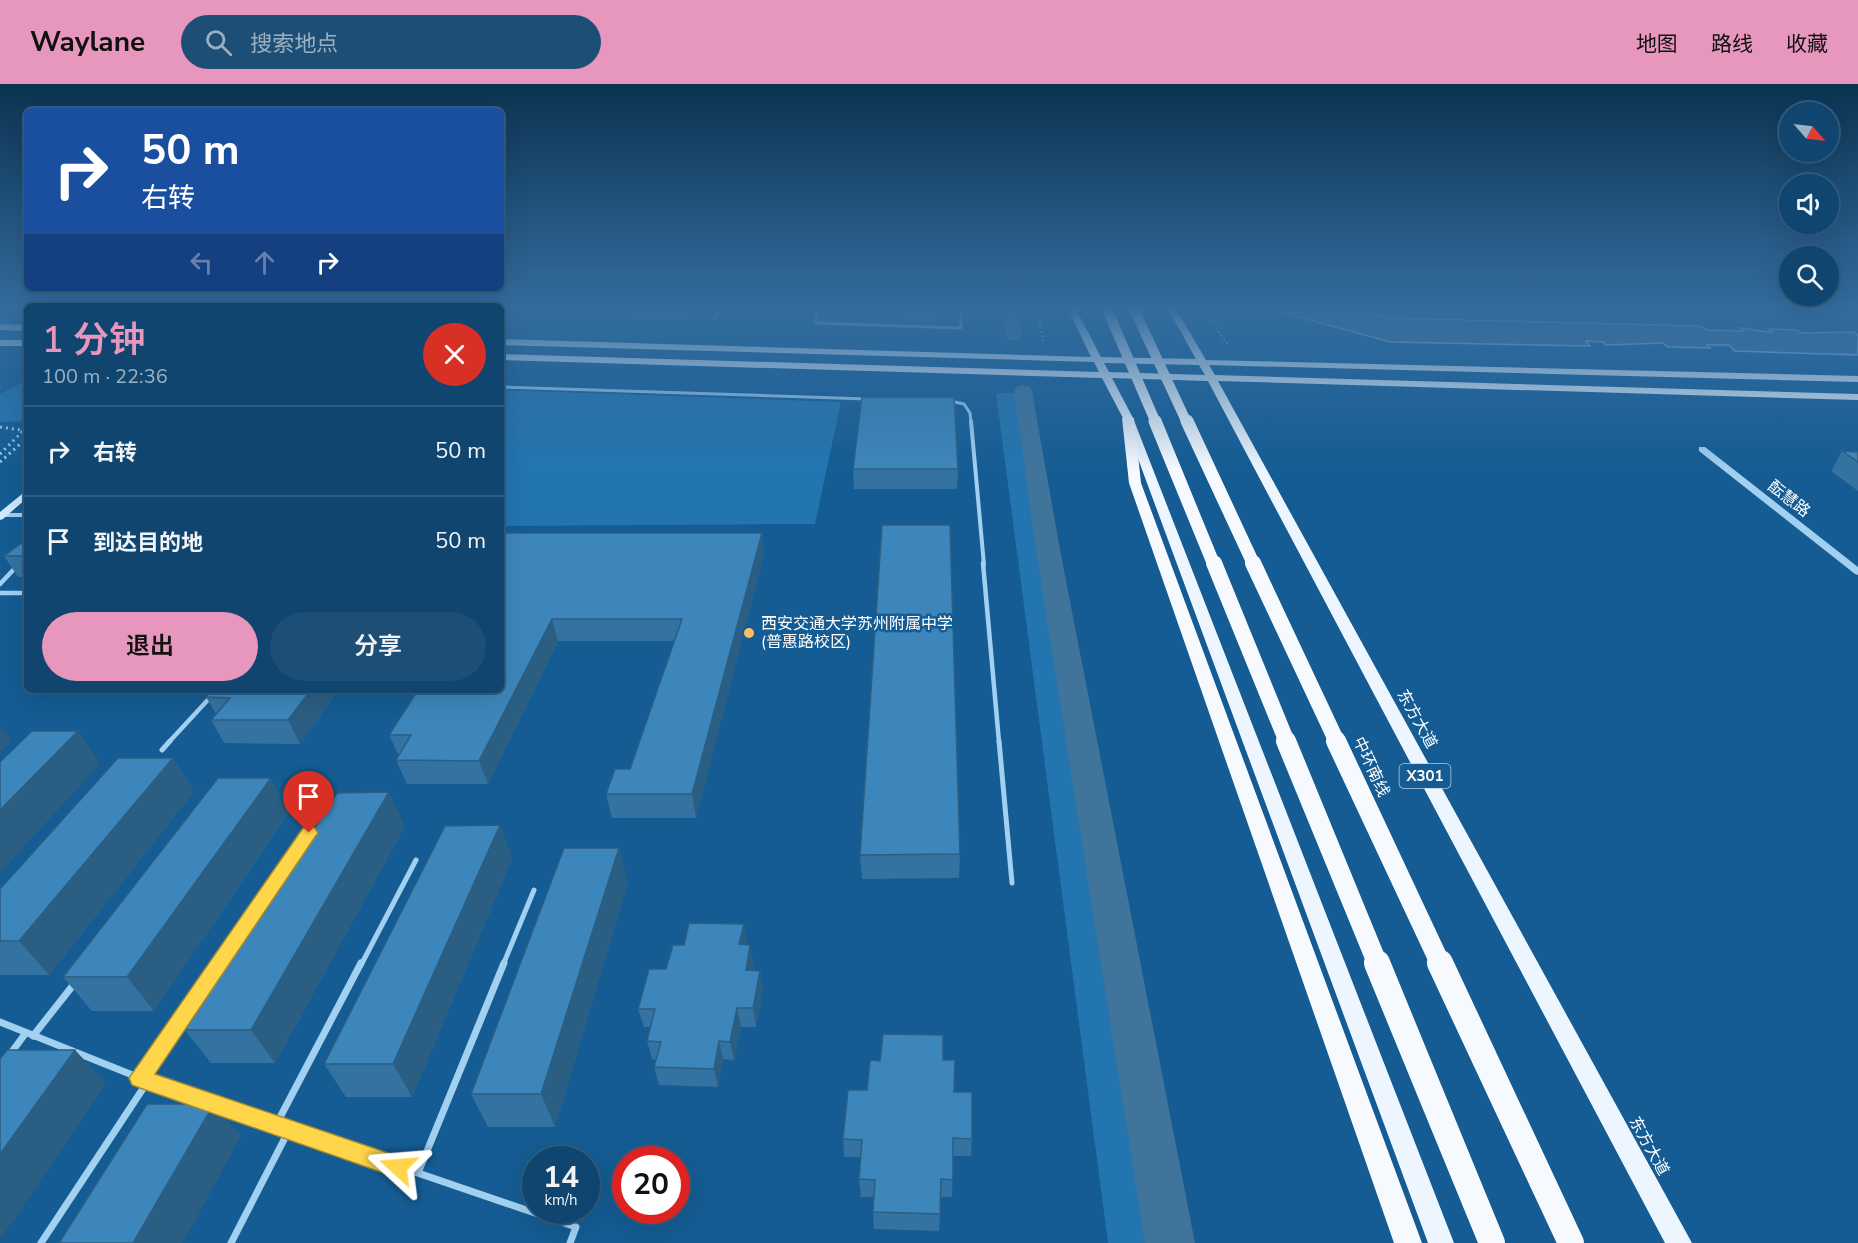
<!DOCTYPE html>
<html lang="zh">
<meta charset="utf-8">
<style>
:root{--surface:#0f456e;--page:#1d4f76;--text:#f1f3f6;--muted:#9bb1c2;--line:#2f5d81;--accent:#e797bd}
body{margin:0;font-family:"Nunito Sans","Noto Sans SC",sans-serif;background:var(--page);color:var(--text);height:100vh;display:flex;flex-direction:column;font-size:22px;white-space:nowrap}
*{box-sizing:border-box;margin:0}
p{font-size:20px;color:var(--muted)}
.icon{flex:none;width:33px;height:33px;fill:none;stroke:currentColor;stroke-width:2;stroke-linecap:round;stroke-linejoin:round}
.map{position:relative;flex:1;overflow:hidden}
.panel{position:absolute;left:24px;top:219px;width:480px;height:390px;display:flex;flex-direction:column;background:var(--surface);border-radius:9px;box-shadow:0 6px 24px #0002,0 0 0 2px var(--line)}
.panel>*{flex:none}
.guide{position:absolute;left:24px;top:24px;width:480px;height:183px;border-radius:9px;box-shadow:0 6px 24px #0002,0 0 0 2px var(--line);background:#1a4fa0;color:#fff;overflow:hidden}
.needle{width:39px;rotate:118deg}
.fabs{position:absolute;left:1779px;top:18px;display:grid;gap:12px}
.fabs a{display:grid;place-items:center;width:60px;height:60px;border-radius:50%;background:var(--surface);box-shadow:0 6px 24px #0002,0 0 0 2px var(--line);font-size:30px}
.speed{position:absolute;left:522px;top:1062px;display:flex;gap:12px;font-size:30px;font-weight:700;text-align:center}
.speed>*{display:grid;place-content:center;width:78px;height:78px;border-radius:50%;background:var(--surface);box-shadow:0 6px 24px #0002,0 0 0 2px var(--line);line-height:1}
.speed small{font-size:15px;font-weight:400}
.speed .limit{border:9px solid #d22;background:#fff;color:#111}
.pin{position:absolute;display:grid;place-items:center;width:51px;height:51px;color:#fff;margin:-62px -26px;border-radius:50% 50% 50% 0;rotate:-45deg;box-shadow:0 0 6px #0007}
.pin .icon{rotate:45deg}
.me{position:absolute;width:66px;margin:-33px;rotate:289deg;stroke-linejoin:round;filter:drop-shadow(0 0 4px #0008)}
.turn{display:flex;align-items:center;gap:21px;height:126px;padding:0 18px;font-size:27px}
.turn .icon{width:78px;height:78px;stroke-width:2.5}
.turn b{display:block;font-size:42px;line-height:51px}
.lanes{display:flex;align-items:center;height:57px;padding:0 18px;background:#0003;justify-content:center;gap:30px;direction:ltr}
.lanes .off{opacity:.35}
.round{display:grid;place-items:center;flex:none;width:63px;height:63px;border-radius:32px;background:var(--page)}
.overview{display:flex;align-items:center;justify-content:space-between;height:102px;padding:0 18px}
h1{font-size:36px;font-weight:600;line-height:45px;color:var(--accent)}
.action{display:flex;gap:12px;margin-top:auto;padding:12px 18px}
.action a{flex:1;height:69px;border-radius:36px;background:var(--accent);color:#111;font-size:24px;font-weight:600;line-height:69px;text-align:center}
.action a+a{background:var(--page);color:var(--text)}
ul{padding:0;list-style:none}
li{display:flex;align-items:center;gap:18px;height:90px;padding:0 18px;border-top:2px solid var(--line)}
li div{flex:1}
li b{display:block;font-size:22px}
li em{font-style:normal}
header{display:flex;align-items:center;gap:36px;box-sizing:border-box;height:84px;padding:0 30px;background:var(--accent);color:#111}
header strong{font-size:28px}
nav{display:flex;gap:33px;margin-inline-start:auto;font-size:21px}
.search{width:420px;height:54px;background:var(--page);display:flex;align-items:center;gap:15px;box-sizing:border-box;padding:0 21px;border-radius:33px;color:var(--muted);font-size:22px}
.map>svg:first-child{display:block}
.green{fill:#2375b0}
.water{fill:#41749b;stroke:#94cdf4;stroke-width:1.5}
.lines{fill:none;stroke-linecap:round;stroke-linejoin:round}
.canal{fill:#41749b;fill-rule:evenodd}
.path-far1{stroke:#a2d0f1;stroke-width:2;stroke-dasharray:1.5 3;stroke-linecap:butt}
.path{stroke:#a2d0f1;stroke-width:3;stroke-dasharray:2 4;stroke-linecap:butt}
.service-far4{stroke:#a2d0f1;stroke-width:3}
.service-far3{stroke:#a2d0f1;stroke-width:4}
.service-far2{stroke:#a2d0f1;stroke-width:4.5}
.service-far1{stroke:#a2d0f1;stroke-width:5}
.service{stroke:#a2d0f1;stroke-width:7}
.tertiary{fill:#a2d0f1;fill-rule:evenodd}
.secondary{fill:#d1e9fc;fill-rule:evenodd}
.primary{fill:#edf6ff;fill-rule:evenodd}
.trunk{fill:#f6faff;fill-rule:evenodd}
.trunk-bridge-far4{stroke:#f6faff;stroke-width:10}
.trunk-bridge-far3{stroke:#f6faff;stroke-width:13}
.trunk-bridge-far2{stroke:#f6faff;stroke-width:16}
.trunk-bridge-far1{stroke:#f6faff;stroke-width:20}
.trunk-bridge{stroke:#f6faff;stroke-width:26}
.wall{fill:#3473a1}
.shaded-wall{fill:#2b5e83}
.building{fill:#3d86bb;stroke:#2b5e83;stroke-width:1.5}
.route{fill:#ffd54a;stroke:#a68a30;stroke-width:1.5}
.poi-dot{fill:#ffbd63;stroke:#145c93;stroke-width:2}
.labels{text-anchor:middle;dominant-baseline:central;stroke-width:5;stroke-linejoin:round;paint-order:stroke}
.shield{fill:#145c93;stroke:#b8cedf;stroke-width:1.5}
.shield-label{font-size:15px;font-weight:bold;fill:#fff}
.street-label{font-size:16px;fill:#fff;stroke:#145c93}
.poi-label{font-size:16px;fill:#fff;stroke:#145c93;text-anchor:start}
</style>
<header>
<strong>Waylane</strong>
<div class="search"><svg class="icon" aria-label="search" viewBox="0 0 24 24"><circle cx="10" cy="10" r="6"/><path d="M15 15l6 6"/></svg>搜索地点</div>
<nav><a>地图</a><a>路线</a><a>收藏</a></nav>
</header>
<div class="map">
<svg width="1858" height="1159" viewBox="0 0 1858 1159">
<rect width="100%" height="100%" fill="#145c93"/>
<path class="green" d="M27,296v41l-27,1v-28z
M501,306l340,12 -26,122 -314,2z
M996,309h19l131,850h-38z"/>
<path class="water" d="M1270,225h83l33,9 314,8 7,4 36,1 -3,-3c12,1 21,4 32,4l-3,-3 27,1 7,3 51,-1 4,3v20l-123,-4 -6,-6h-22l3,3 -42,-1 -5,-4 -57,2 -3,-3 -17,-1 4,5 -200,-4z"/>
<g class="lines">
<path class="canal" d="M1002,225h16l4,27 -2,4h-12l-2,-4z
M1023,301l7,2 2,4 28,159 135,693h-50l-109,-693 -22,-159 2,-4z"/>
<path class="path-far1" d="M1037,225l6,32
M1203,225l25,36"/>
<path class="path" d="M0,343l21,3 -1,3
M0,370l27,-27
M0,378l27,-24"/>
<path class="service-far4" d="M817,225l-1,14 145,5v-19
M715,234l6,-9
M501,303l366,12
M950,317l14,3 6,9 1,10"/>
<path class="service-far3" d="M971,337l13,144
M2,431h25"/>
<path class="service-far2" d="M983,479l16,179
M0,500l17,-18
M0,509h27
M169,658l48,-52"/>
<path class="service-far1" d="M999,657l13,142
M162,666l8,-9
M218,881l91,-132
M361,881l55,-105
M503,881l31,-75"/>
<path class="service" d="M0,938l140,56 436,149 -6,16
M33,952l41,-52
M11,969l14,-19
M140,994l79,-115
M276,1041l85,-162
M418,1089l86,-210
M41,1159l107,-162
M231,1159l58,-113"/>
<path class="tertiary" d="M1699,363h6l153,120v8l-3,-1 -156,-123z"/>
<path class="secondary" d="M27,406v8l-24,21 -3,1v-8z"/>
<path class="primary" d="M1068,225h8l25,48 95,2 -28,-50h8l30,51 652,16v6l-649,-17 6,10 643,19v6l-640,-19 474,862h-27l-457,-862 -96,-3 21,40 321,825h-26l-305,-825 -21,-40 -601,-18v-6l598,18 -5,-10 -593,-17v-6l590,18zM1104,279l95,2 6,10 -96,-3z
M0,240l27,1v6l-27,-1z
M0,256h27v6h-27z"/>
<path class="trunk" d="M1128,331l6,3 7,65 281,760h-28l-265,-760 -7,-65z"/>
<path class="trunk-bridge-far4" d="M1107,225l49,114
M1134,225l53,114"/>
<path class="trunk-bridge-far3" d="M1155,337l59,144
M1187,337l67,144"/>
<path class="trunk-bridge-far2" d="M1214,479l73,179
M1253,479l84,179"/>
<path class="trunk-bridge-far1" d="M1286,657l92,224
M1336,657l105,224"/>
<path class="trunk-bridge" d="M1377,879l115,280
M1440,879l131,280"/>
</g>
<path class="wall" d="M501,225h199l-8,11 -191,-6z
M735,225h42l-1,3h-7l-2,5h-31z
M897,225h43v7h-5l-1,5 -26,1 -5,-1v-4h-6z
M1842,367l16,1v39l-27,-20z
M853,385h105l-1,20h-103z
M501,449h261l2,21 -68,264h-84l-6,-24 24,-25 44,-128h-116l-70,143h-81l-11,-24 3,-4 -10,-21 112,-45z
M27,455v38h-9l-14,-21z
M339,606l-39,54 -76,-1 -13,-23 5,-6 -10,-17z
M173,674l21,34 -145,183h-49v-86z
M289,728l-135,199h-62l-29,-34z
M500,741l12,34 -100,238h-66l-22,-33z
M405,742l-130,237h-64l-26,-33z
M960,770l-1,24 -97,1 -2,-24z
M628,798l-73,245h-67l-17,-33z
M747,858l-1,3 7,18 -1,7 8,1 3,18 -7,38h-15l-7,33 -11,-1 -5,28 -59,-2 -5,-18 2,-7 -4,-1 -5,-18 3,-14h-6l-6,-18 46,-64z
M943,976l29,79 -1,17h-18l-1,41h-11l-2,34 -65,-2 -1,-17 1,-15h-13l-2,-18 2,-22h-17l-1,-18 24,-49z"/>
<path class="shaded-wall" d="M690,225h10l-8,11z
M767,225h2v3l-2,5z
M762,449l2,21 -68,264 -4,-24z
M552,535l6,22 -70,143 -9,-23z
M311,606h28l-39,54 -12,-24z
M0,642l12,15 -12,11z
M78,647l22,33 -100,109v-63z
M173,674l21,34 -145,183 -30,-34z
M271,694l18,34 -135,199 -27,-34z
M389,708l16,34 -130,237 -24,-33z
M500,741l12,34 -100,238 -19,-33z
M619,764l9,34 -73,245 -14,-33z
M744,840l3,18 -4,21 -4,-19z
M750,861l3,18 -4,26 -3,-19z
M760,887l3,18 -7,38 -3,-19z
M737,924l4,19 -7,33 -4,-18z
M719,957l4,18 -5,28 -4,-18z
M75,966l31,33 -106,157v-86z
M214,1020l27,32 -58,107h-50z"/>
<path class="building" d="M903,225h32v4l-27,1 -5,-1z
M862,313h92l4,72h-105z
M1842,367l16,1v10z
M882,441h68l10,329 -100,1z
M501,449h261l-70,261h-86l9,-25h15l52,-150h-130l-73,142 -83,-1 15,-25h-22l29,-45h83z
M27,455v17h-23z
M213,606h98l-23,30h-77l19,-22 -24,-1z
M32,647h46l-78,79v-48z
M118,674h55l-154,183h-19v-52z
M218,694h53l-144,199h-64z
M389,708l-138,238h-66l152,-237z
M500,741l-107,239h-69l121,-238z
M564,764h55l-78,246h-70z
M689,839l55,1 -5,20 11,1 -4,25 14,1 -7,37h-16l-7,34 -11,-1 -5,28 -60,-2 7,-25 -14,-1 8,-32h-17l11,-40h17l7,-24h11z
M883,950l60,1v25h12l-1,32h18v47l-19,-1v42l-12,-1 -1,35 -67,-2 2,-32 -16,-1 3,-39 -19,-1 5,-49h19l3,-30 10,1z
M7,966h68l-75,104v-95z
M147,1020h67l-81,139h-74z"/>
<linearGradient id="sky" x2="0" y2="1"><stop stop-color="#0b3351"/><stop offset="0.58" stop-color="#346c9e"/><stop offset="1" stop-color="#346c9e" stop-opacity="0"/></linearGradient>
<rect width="1858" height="387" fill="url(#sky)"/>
<path class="route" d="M309,743l6,1 3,5 -3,4 -160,237 251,85 4,8 -4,8 -8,3 -258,-90 -8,-3 -3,-7 174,-250z"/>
<circle class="poi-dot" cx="749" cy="549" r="6"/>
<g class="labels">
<rect class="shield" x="1399.5" y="680" width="51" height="24" rx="4.5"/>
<g class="shield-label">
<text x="1425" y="692">X301</text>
</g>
<g class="street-label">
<text transform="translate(1789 415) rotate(38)">酝慧路</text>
<text transform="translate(1417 635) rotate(61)">东方大道</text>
<text transform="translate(1371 683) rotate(65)">中环南线</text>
<text transform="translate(1649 1062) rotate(61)">东方大道</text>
</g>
<g class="poi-label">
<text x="761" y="540">西安交通大学苏州附属中学<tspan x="761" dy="18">(普惠路校区)</tspan></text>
</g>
</g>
</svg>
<div class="fabs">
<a><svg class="needle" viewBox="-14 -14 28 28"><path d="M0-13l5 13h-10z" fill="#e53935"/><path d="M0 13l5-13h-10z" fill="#9bb1c2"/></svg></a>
<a><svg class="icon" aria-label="sound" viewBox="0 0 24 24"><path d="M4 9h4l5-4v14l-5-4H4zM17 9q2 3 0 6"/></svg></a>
<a><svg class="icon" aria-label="search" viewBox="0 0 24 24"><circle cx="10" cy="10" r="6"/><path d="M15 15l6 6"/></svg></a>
</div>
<div class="speed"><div>14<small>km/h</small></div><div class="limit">20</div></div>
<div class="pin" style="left:309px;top:749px;background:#d93025"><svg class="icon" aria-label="arrive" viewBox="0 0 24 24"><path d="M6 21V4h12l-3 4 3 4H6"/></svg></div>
<svg class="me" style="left:398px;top:1083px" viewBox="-20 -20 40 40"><path d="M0-17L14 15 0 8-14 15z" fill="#ffd54a" stroke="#fff" stroke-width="4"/></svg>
<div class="guide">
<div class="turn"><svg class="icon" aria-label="right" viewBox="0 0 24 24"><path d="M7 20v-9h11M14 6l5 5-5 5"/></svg><div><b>50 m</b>右转</div></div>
<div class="lanes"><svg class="icon off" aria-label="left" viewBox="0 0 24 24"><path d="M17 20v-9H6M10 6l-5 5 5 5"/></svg><svg class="icon off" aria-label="ahead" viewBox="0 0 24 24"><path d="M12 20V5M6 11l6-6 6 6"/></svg><svg class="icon" aria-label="right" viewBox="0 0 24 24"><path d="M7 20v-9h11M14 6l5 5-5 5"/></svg></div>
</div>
<section class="panel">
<div class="overview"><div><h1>1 分钟</h1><p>100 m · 22:36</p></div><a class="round" style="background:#d93025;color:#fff"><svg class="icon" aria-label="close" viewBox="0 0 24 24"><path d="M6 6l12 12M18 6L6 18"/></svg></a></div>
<ul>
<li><svg class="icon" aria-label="right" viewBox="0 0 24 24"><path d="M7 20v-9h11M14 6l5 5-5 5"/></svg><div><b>右转</b></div><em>50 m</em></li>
<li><svg class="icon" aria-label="arrive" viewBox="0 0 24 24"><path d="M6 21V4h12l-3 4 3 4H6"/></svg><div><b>到达目的地</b></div><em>50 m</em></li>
</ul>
<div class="action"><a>退出</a><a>分享</a></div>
</section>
</div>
